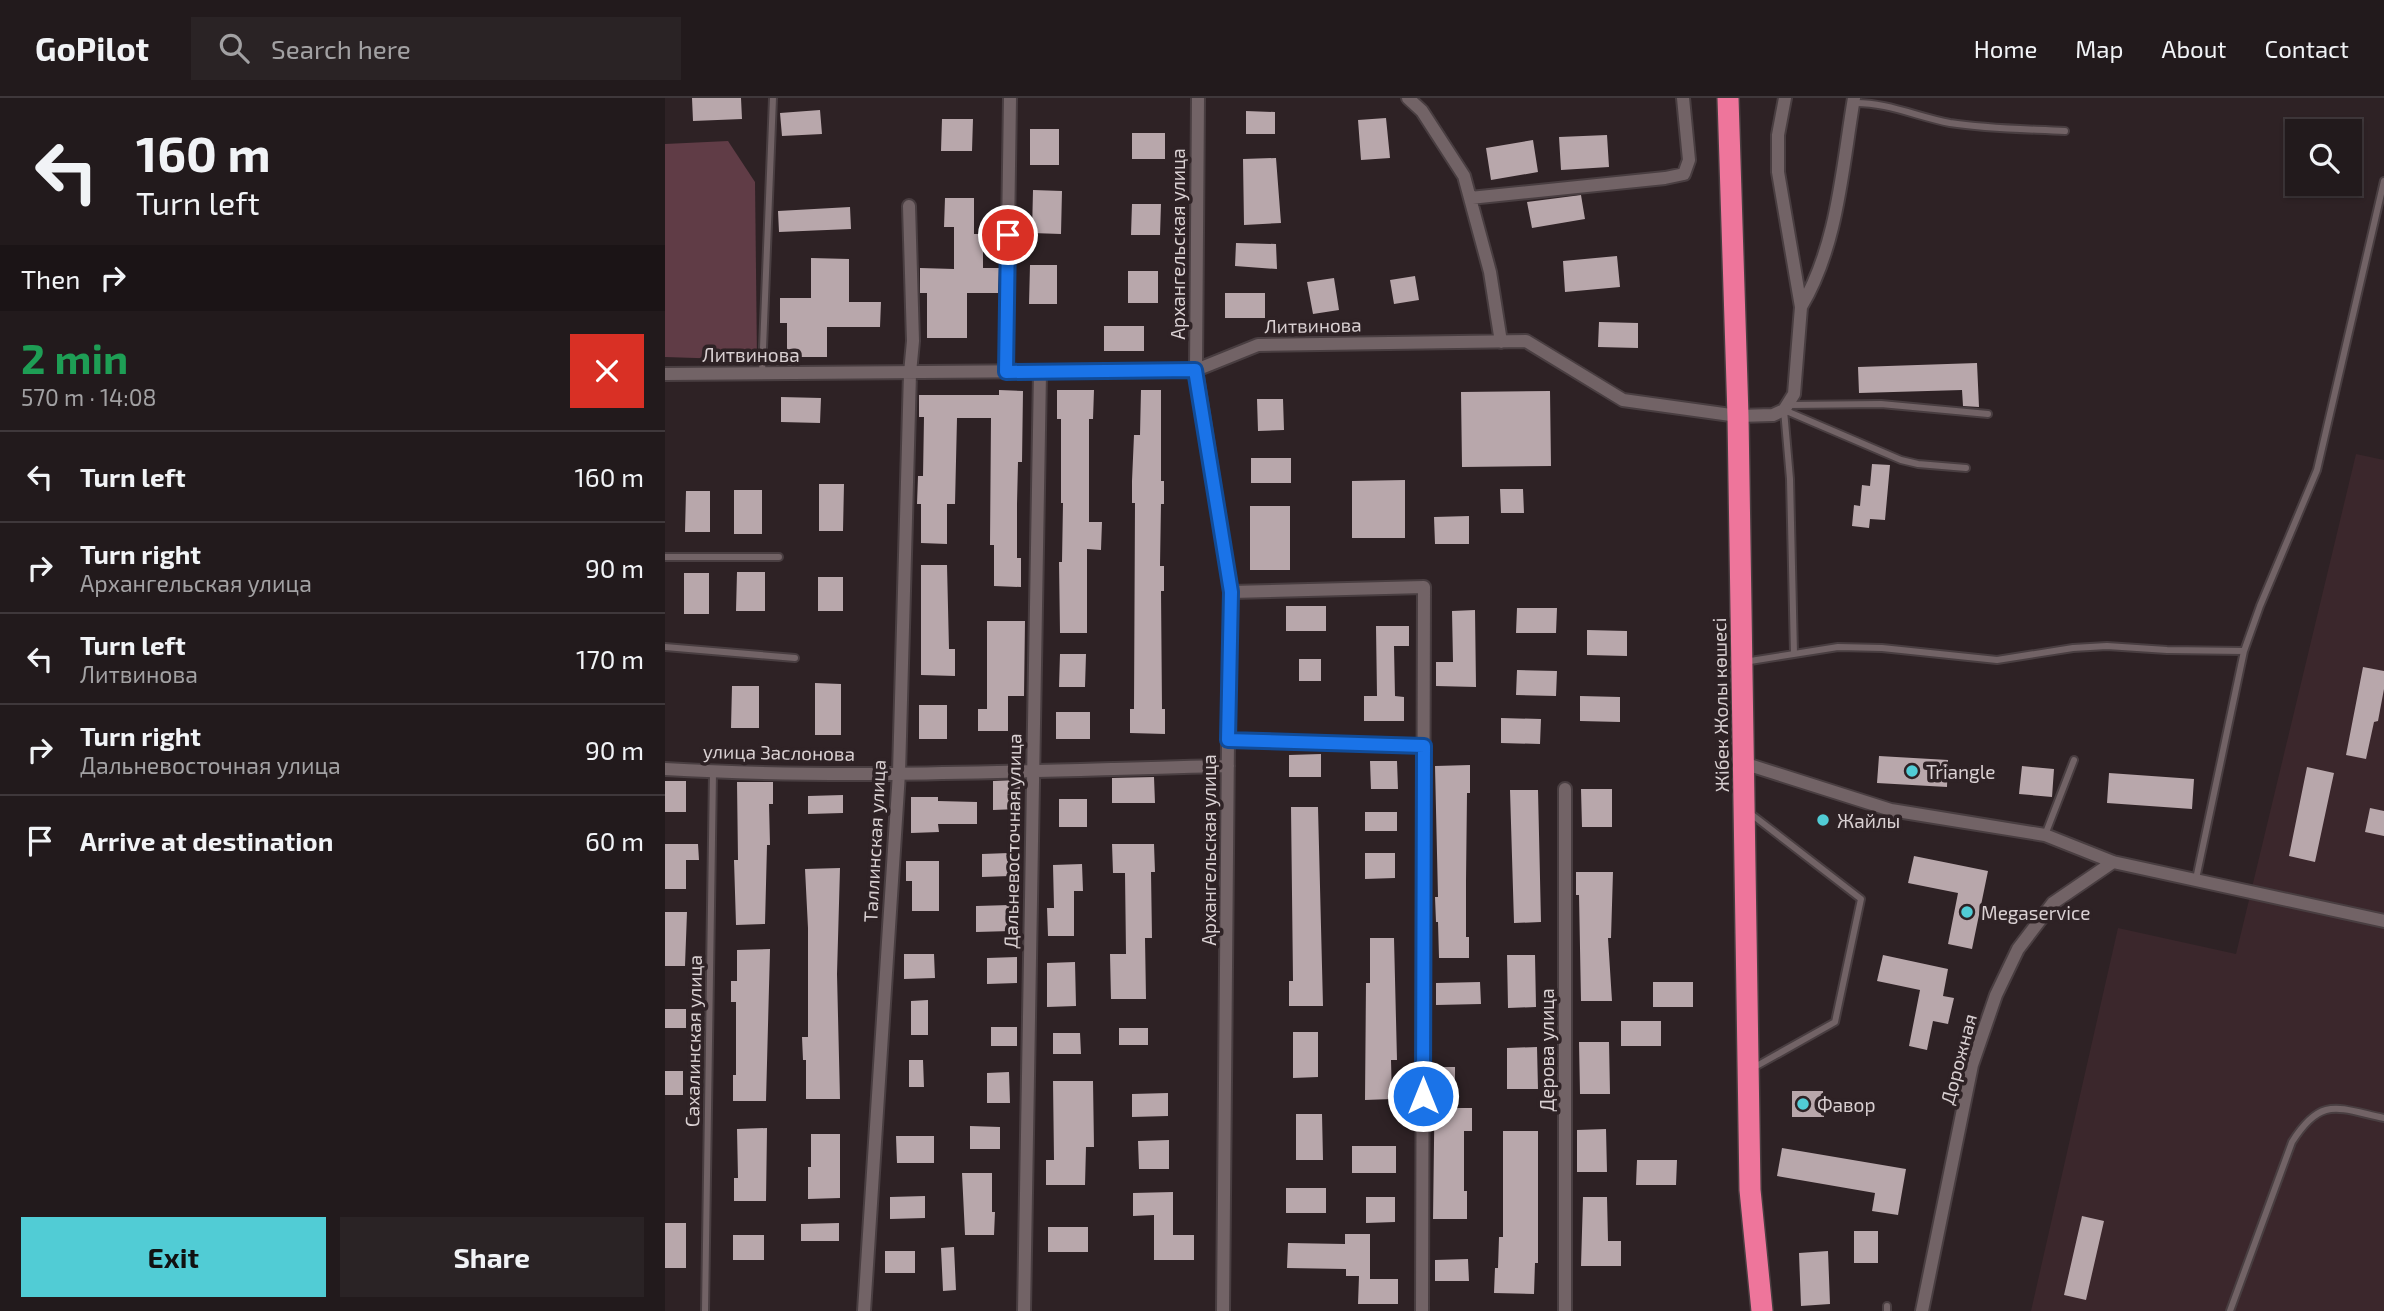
<!DOCTYPE html>
<meta charset="utf-8">
<style>
:root{--surface:#221a1c;--page:#2a2325;--text:#f1f3f6;--muted:#a2a1a3;--line:#3f383b;--accent:#51ccd5}
body{margin:0;font-family:"Exo 2",sans-serif;background:var(--page);color:var(--text);height:100vh;display:flex;flex-direction:column;font-size:26px;white-space:nowrap}
*{box-sizing:border-box;margin:0}
p{font-size:23px;color:var(--muted)}
.icon{flex:none;width:38px;height:38px;fill:none;stroke:currentColor;stroke-width:2;stroke-linecap:round;stroke-linejoin:round}
.map{position:relative;flex:1;overflow:hidden}
.drawer{display:flex;flex-direction:column;background:var(--surface);width:665px}
.drawer>*{flex:none}
.banner{background:#221a1c;color:var(--text);overflow:hidden}
.buttons{position:absolute;left:1620px;top:21px;display:grid;gap:14px}
.buttons a{display:grid;place-items:center;width:77px;height:77px;border-radius:0px;background:var(--surface);box-shadow:0 2px 5px #0004,0 0 0 2px var(--line);font-size:35px}
.pin{position:absolute;display:grid;place-items:center;width:60px;height:60px;color:#fff;margin:-30px;border:4px solid #fff;border-radius:50%;box-shadow:0 2px 7px #0007}
.me{position:absolute;width:77px;margin:-38px;rotate:0deg;stroke-linejoin:round;filter:drop-shadow(0 0 5px #0008)}
.turn{display:flex;align-items:center;gap:24px;height:147px;padding:0 21px;font-size:32px}
.turn .icon{width:91px;height:91px;stroke-width:2.5}
.turn b{display:block;font-size:49px;line-height:60px}
.then{display:flex;align-items:center;height:66px;padding:0 21px;background:#0003;gap:14px;font-size:26px}
.round{display:grid;place-items:center;flex:none;width:74px;height:74px;border-radius:0px;background:var(--page)}
.overview{display:flex;align-items:center;justify-content:space-between;height:119px;padding:0 21px}
h1{font-size:42px;font-weight:700;line-height:52px;color:#1e9e55}
.button{display:flex;gap:14px;margin-top:auto;padding:14px 21px}
.button a{flex:1;height:80px;border-radius:0px;background:var(--accent);color:#111;font-size:28px;font-weight:700;line-height:80px;text-align:center}
.button a+a{background:var(--page);color:var(--text)}
ul{padding:0;list-style:none}
li{display:flex;align-items:center;gap:21px;height:91px;padding:0 21px;border-top:2px solid var(--line)}
li div{flex:1}
li b{display:block;font-size:26px}
li em{font-style:normal}
header{display:flex;align-items:center;gap:42px;box-sizing:border-box;height:98px;padding:0 35px;background:var(--surface);border-bottom:2px solid var(--line)}
header strong{font-size:33px}
nav{display:flex;gap:38px;margin-inline-start:auto;font-size:24px}
.search{width:490px;height:63px;background:var(--page);display:flex;align-items:center;gap:18px;box-sizing:border-box;padding:0 24px;border-radius:0px;color:var(--muted);font-size:26px}
main{display:flex;flex:1;min-height:0}
.map>svg:first-child{display:block}
.built{fill:#3b272c}
.green{fill:#603c46}
.building{fill:#b8a7ab}
.lines{fill:none;stroke-linecap:round;stroke-linejoin:round}
.lane-casing{stroke:#493e41;stroke-width:10}
.street-casing{stroke:#493e41;stroke-width:16}
.highway-casing{stroke:#493e41;stroke-width:24}
.lane{stroke:#726366;stroke-width:6}
.street{stroke:#726366;stroke-width:12}
.highway{stroke:#ee759b;stroke-width:21}
.route-casing{stroke:#114b97;stroke-width:18}
.route{stroke:#1a73e8;stroke-width:12}
.poi-dot{fill:#51ccd5;stroke:#2e2225;stroke-width:2.5}
.labels{text-anchor:middle;dominant-baseline:central;stroke-width:7;stroke-linejoin:round;paint-order:stroke}
.street-label{font-size:19px;fill:#d9d0d2;stroke:#2e2225}
.poi-label{font-size:19px;fill:#d9d0d2;stroke:#2e2225;text-anchor:start}
</style>
<header>
<strong>GoPilot</strong>
<div class="search"><svg class="icon" aria-label="search" viewBox="0 0 24 24"><circle cx="10" cy="10" r="6"/><path d="M15 15l6 6"/></svg>Search here</div>
<nav><a>Home</a><a>Map</a><a>About</a><a>Contact</a></nav>
</header>
<main>
<section class="drawer">
<div class="banner">
<div class="turn"><svg class="icon" aria-label="left" viewBox="0 0 24 24"><path d="M17 20v-9H6M10 6l-5 5 5 5"/></svg><div><b>160 m</b>Turn left</div></div>
<div class="then">Then<svg class="icon" aria-label="right" viewBox="0 0 24 24"><path d="M7 20v-9h11M14 6l5 5-5 5"/></svg></div>
</div>
<div class="overview"><div><h1>2 min</h1><p>570 m · 14:08</p></div><a class="round" style="background:#d93025;color:#fff"><svg class="icon" aria-label="close" viewBox="0 0 24 24"><path d="M6 6l12 12M18 6L6 18"/></svg></a></div>
<ul>
<li><svg class="icon" aria-label="left" viewBox="0 0 24 24"><path d="M17 20v-9H6M10 6l-5 5 5 5"/></svg><div><b>Turn left</b></div><em>160 m</em></li>
<li><svg class="icon" aria-label="right" viewBox="0 0 24 24"><path d="M7 20v-9h11M14 6l5 5-5 5"/></svg><div><b>Turn right</b><p>Архангельская улица</p></div><em>90 m</em></li>
<li><svg class="icon" aria-label="left" viewBox="0 0 24 24"><path d="M17 20v-9H6M10 6l-5 5 5 5"/></svg><div><b>Turn left</b><p>Литвинова</p></div><em>170 m</em></li>
<li><svg class="icon" aria-label="right" viewBox="0 0 24 24"><path d="M7 20v-9h11M14 6l5 5-5 5"/></svg><div><b>Turn right</b><p>Дальневосточная улица</p></div><em>90 m</em></li>
<li><svg class="icon" aria-label="arrive" viewBox="0 0 24 24"><path d="M6 21V4h12l-3 4 3 4H6"/></svg><div><b>Arrive at destination</b></div><em>60 m</em></li>
</ul>
<div class="button"><a>Exit</a><a>Share</a></div>
</section>
<div class="map">
<svg width="1719" height="1213" viewBox="0 0 1719 1213">
<rect width="100%" height="100%" fill="#2e2225"/>
<path class="built" d="M1691,356l28,6v851h-353l87,-383 118,26z"/>
<path class="green" d="M63,43l27,41 2,178 -92,-3v-213z"/>
<path class="building" d="M27,0h49l1,21 -49,2z
M155,12l2,24 -40,2 -2,-23z
M581,13l29,1v22h-29z
M721,20l4,40 -29,2 -3,-40z
M277,21h31l-1,32h-31z
M365,31h29v36h-29z
M467,35h33v26h-33z
M942,37l2,32 -48,3 -2,-33z
M868,42l5,32 -47,8 -5,-32z
M611,60l5,65 -37,2 -1,-66z
M368,92l29,1 -1,43 -29,-1z
M916,97l4,24 -53,9 -5,-26z
M280,100h29v36h9v34h16l-1,25h-31v45h-40v-45h-7v-25l34,1v-42h-10z
M467,106h29l-1,31h-29z
M185,109l1,22 -72,3 -1,-21z
M571,145l40,1 1,25 -42,-3z
M952,158l3,31 -55,5 -2,-31z
M146,160l38,1v43h32l-1,25h-53v30h-40v-34h-7v-25h31z
M365,167h27v39h-28z
M463,173h30v32h-30z
M750,178l4,24 -25,4 -4,-24z
M669,180l5,32 -26,4 -6,-32z
M560,195h40v25h-40z
M934,224l39,1v25l-40,-1z
M439,228h40v25h-40z
M1312,265l2,44 -16,-1 -1,-16 -103,3 -1,-26z
M334,292l24,1 -1,71h-4l-1,42v54h4v29l-27,-1v-41h-4l1,-127h-34l-2,86h-8v40l-26,-1v-39h-4l1,-28h5l1,-59h-5v-22h80z
M392,292h37l-1,29h-4v103h13l-1,28 -14,-1v84h-27l-1,-71h3l1,-59h-2v-84h-4z
M476,292h20v91h3v23h-3l-1,62h4v25h-3l1,118h3v25l-35,-1v-24h4l1,-206h-3v-22l2,-46h6z
M885,293l1,75 -89,1 -1,-75z
M116,299l40,1 -1,25 -39,-1z
M592,301h26l1,31 -26,1z
M586,360h40v25h-40z
M1207,366l18,1 -5,55 -15,-1 -1,9 -17,-2 2,-21 6,1 2,-21 8,1z
M740,382v58h-53v-57z
M154,386h25l-1,47h-24z
M835,391h23l1,24h-23z
M69,392h28v44h-28z
M21,393h24v41h-25z
M585,408h40v64h-40z
M804,418v28h-34l-1,-27z
M256,467h26l2,84h6v27l-34,-1z
M72,474h28v39h-29z
M19,475h25v41h-25z
M153,479h25v34h-25z
M621,508h40v25h-40z
M852,510h40l-1,25h-40z
M810,512l1,77 -40,-1v-24h17l-1,-51z
M322,523h38l-1,75h-16v35h-30v-22h9z
M711,528h33v20h-15l1,50 9,1v24h-40v-25h13z
M922,532l40,1v25l-40,-1z
M395,556h26l-1,33h-26z
M634,561h22v22h-22z
M1698,569l21,4v18l-6,32 -4,1 -8,37 -20,-4z
M852,572l40,1 -1,25 -40,-1z
M150,585l26,1v51h-26z
M67,588h27v42h-28z
M915,598l40,1v25l-40,-1z
M254,607h28v34h-28z
M391,614h34v27h-34z
M836,620l40,1 -1,25 -39,-1z
M656,656v23h-32v-22z
M1214,658l69,4 -1,27 -70,-4z
M705,663h27l1,28h-27z
M805,667v28h-3l-1,88v56h3v21h-30l-1,-36h-2l-1,-25h3l-3,-131z
M1357,668l32,3 -2,28 -33,-3z
M1642,669l27,6 -19,89 -26,-6z
M1444,675l85,6 -2,30 -85,-6z
M489,679l1,26h-43v-25z
M355,682v29l-27,1v-29z
M0,683h21v31h-21z
M72,684h36v22h-4l1,41h-3l-2,79 -29,1 -2,-65h4z
M916,691h31v38h-30z
M845,692h28l3,132 -27,1z
M178,697v18l-35,1v-18z
M246,699h27v4l39,1v22h-39l1,8 -28,1z
M394,701h28v28h-28z
M626,709h27l5,199h-34v-25h4z
M1705,710l14,3v25l-19,-4z
M700,714h32v19h-32z
M0,746h33l1,16h-13v29h-21z
M447,746h42l1,28h-4l1,66h-7l1,61h-35l-1,-45h16l-1,-81h-12z
M344,755l1,23 -28,1v-23z
M700,755h30v25l-30,1z
M1249,758l74,15 -16,78 -24,-5 10,-51 -50,-10z
M241,763h33v50h-27v-30h-6z
M417,766l1,27h-9v45h-26l-1,-28h7l-1,-43z
M175,770l-3,106 3,125h-34v-39h-3l-1,-23h6v-109l-3,-59z
M911,774h37l-2,66h-3l4,63h-31l-2,-106h-3z
M345,807l1,26 -35,1v-26z
M0,814h22l-2,54h-20z
M705,840h24l3,122h-6l1,39 -27,1 1,-117h4z
M105,851l-4,152h-33v-26h3v-73h-5v-21h6v-31z
M239,856h30l1,24 -31,1z
M842,857h28l1,52 -28,1z
M1218,857l65,14 -5,27 11,2 -6,26 -15,-3 -6,29 -18,-4 11,-56 -43,-9z
M352,859v26l-30,1v-26z
M410,864l1,44 -29,1v-44z
M815,884l1,22 -45,1v-22z
M988,884h40v25h-40z
M263,902v35h-17v-34z
M0,911h21v19h-21z
M956,923h40v25h-40z
M326,929h26v19h-26z
M454,930h29v17h-29z
M628,934h25v45l-25,1z
M388,935h27l1,21h-28z
M914,944h30l1,52h-30z
M872,949l1,42h-31v-41z
M244,962h14l1,27h-15z
M770,969h20v41h17v23h-8v60h3v28h-34z
M0,973h18v24h-18z
M344,974l1,31h-23v-30z
M388,983h40l1,66h-8l-1,38h-39v-25h8z
M1127,993h31l1,26h-32z
M503,995v23l-36,1v-23z
M631,1016h26l1,46h-27z
M305,1028l30,1v22h-30z
M102,1030l-1,73h-32v-23h4l-1,-49z
M941,1031l1,43h-30v-42z
M838,1033h35v132h-3l-1,31 -40,-1 1,-25h3l1,-31h4z
M146,1036h29v64l-32,1v-32h3z
M231,1038h38v27h-37z
M504,1042v29h-30l-1,-28z
M687,1048h44v27h-44z
M1117,1050l124,21 -8,46 -26,-4 3,-18 -98,-17z
M972,1062h40l-1,25h-40z
M297,1075h30v39h3l-1,23h-29z
M621,1090h40v25h-40z
M508,1094v43h21v25h-40v-45l-21,1v-23z
M260,1098v22l-35,1v-22z
M701,1099h29v25l-29,1z
M918,1099h24l1,44h13v25h-40z
M1417,1118l22,5 -18,79 -22,-5z
M0,1125h21v45h-21z
M174,1125v18h-38v-17z
M383,1129h40v25h-40z
M1189,1133h24v32h-24z
M680,1136h25v45h28v25h-40l1,-28h-13v-7l-59,-1 1,-25 57,1z
M68,1137h31v25h-31z
M289,1149l2,43 -13,1 -2,-43z
M220,1153h30v22h-30z
M1163,1153l2,53 -29,2 -2,-53z
M803,1161l1,22h-34v-21z"/>
<g class="lines">
<defs>
<path id="lane" d="M1188,5c33,-1 65,14 97,20 38,6 76,6 115,8
M97,275l11,-275
M1124,307l92,-1 107,10
M0,459h114
M0,549l130,11
M1129,556l-4,-175 -6,-69 117,50 17,4 48,4
M1079,564l94,-15 44,1 115,12 76,-12 34,-2 60,4 77,1
M563,642l196,6
M1086,716l110,85 -26,123 -82,46
M1380,737l29,-75
M1531,781l48,-228 16,-45 57,-136 67,-289
M40,1213l8,-539
M1222,1213v-5
M1565,1213l62,-169c29,-46 45,-34 92,-24"/>
<path id="street" d="M533,0l-2,272 35,222 -3,148 -5,571
M743,0l14,13 42,65 26,96 11,70
M805,100l195,-20 19,-4 5,-14 -6,-62
M1136,209c37,-62 41,-139 53,-209
M341,274l4,-274
M0,276l531,-4 62,-25 268,-4 97,59 115,16 35,-1 11,-5 10,-16 7,-87 -23,-135v-37l7,-37
M566,494l193,-5 -2,724
M1078,665l148,47 154,25 68,27 271,59
M0,671c187,11 376,1 563,-3
M900,691v522
M199,1213l35,-538 11,-400 3,-32 -4,-135
M359,1213l16,-939
M1257,1213l50,-246 24,-70 22,-46 35,-46 60,-41"/>
<path id="highway" d="M1063,0l10,318 12,774 12,121"/>
</defs>
<use href="#lane" class="lane-casing"/>
<use href="#street" class="street-casing"/>
<use href="#highway" class="highway-casing"/>
<use href="#lane" class="lane"/>
<use href="#street" class="street"/>
<use href="#highway" class="highway"/>
</g>
<g class="lines">
<defs>
<path id="route" d="M343,137l-2,137 189,-2 36,222 -3,148 196,6 -1,350"/>
</defs>
<use href="#route" class="route-casing"/>
<use href="#route" class="route"/>
</g>
<g class="poi-dot">
<circle cx="1247" cy="673" r="7"/>
<circle cx="1158" cy="722" r="7"/>
<circle cx="1302" cy="814" r="7"/>
<circle cx="1138" cy="1006" r="7"/>
</g>
<g class="labels">
<g class="street-label">
<text transform="translate(512 146) rotate(-90)">Архангельская улица</text>
<text transform="translate(648 227) rotate(-1)">Литвинова</text>
<text x="86" y="256">Литвинова</text>
<text transform="translate(1055 607) rotate(-91)">Жібек Жолы көшесі</text>
<text transform="translate(114 654) rotate(1)">улица Заслонова</text>
<text transform="translate(209 743) rotate(-87)">Таллинская улица</text>
<text transform="translate(347 743) rotate(-89)">Дальневосточная улица</text>
<text transform="translate(543 752) rotate(-90)">Архангельская улица</text>
<text transform="translate(28 943) rotate(-89)">Сахалинская улица</text>
<text transform="translate(881 952) rotate(-90)">Дерова улица</text>
<text transform="translate(1293 961) rotate(-75)">Дорожная</text>
</g>
<g class="poi-label">
<text x="1261" y="673">Triangle</text>
<text x="1172" y="722">Жайлы</text>
<text x="1316" y="814">Megaservice</text>
<text x="1152" y="1006">Фавор</text>
</g>
</g>
</svg>
<div class="buttons">
<a><svg class="icon" aria-label="search" viewBox="0 0 24 24"><circle cx="10" cy="10" r="6"/><path d="M15 15l6 6"/></svg></a>
</div>
<div class="pin" style="left:343px;top:137px;background:#d93025"><svg class="icon" aria-label="arrive" viewBox="0 0 24 24"><path d="M6 21V4h12l-3 4 3 4H6"/></svg></div>
<svg class="me" style="left:758px;top:998px" viewBox="-20 -20 40 40"><circle r="17" fill="#1a73e8" stroke="#fff" stroke-width="3"/><path d="M0-11L8 9 0 5-8 9z" fill="#fff"/></svg>
</div>
</main>
